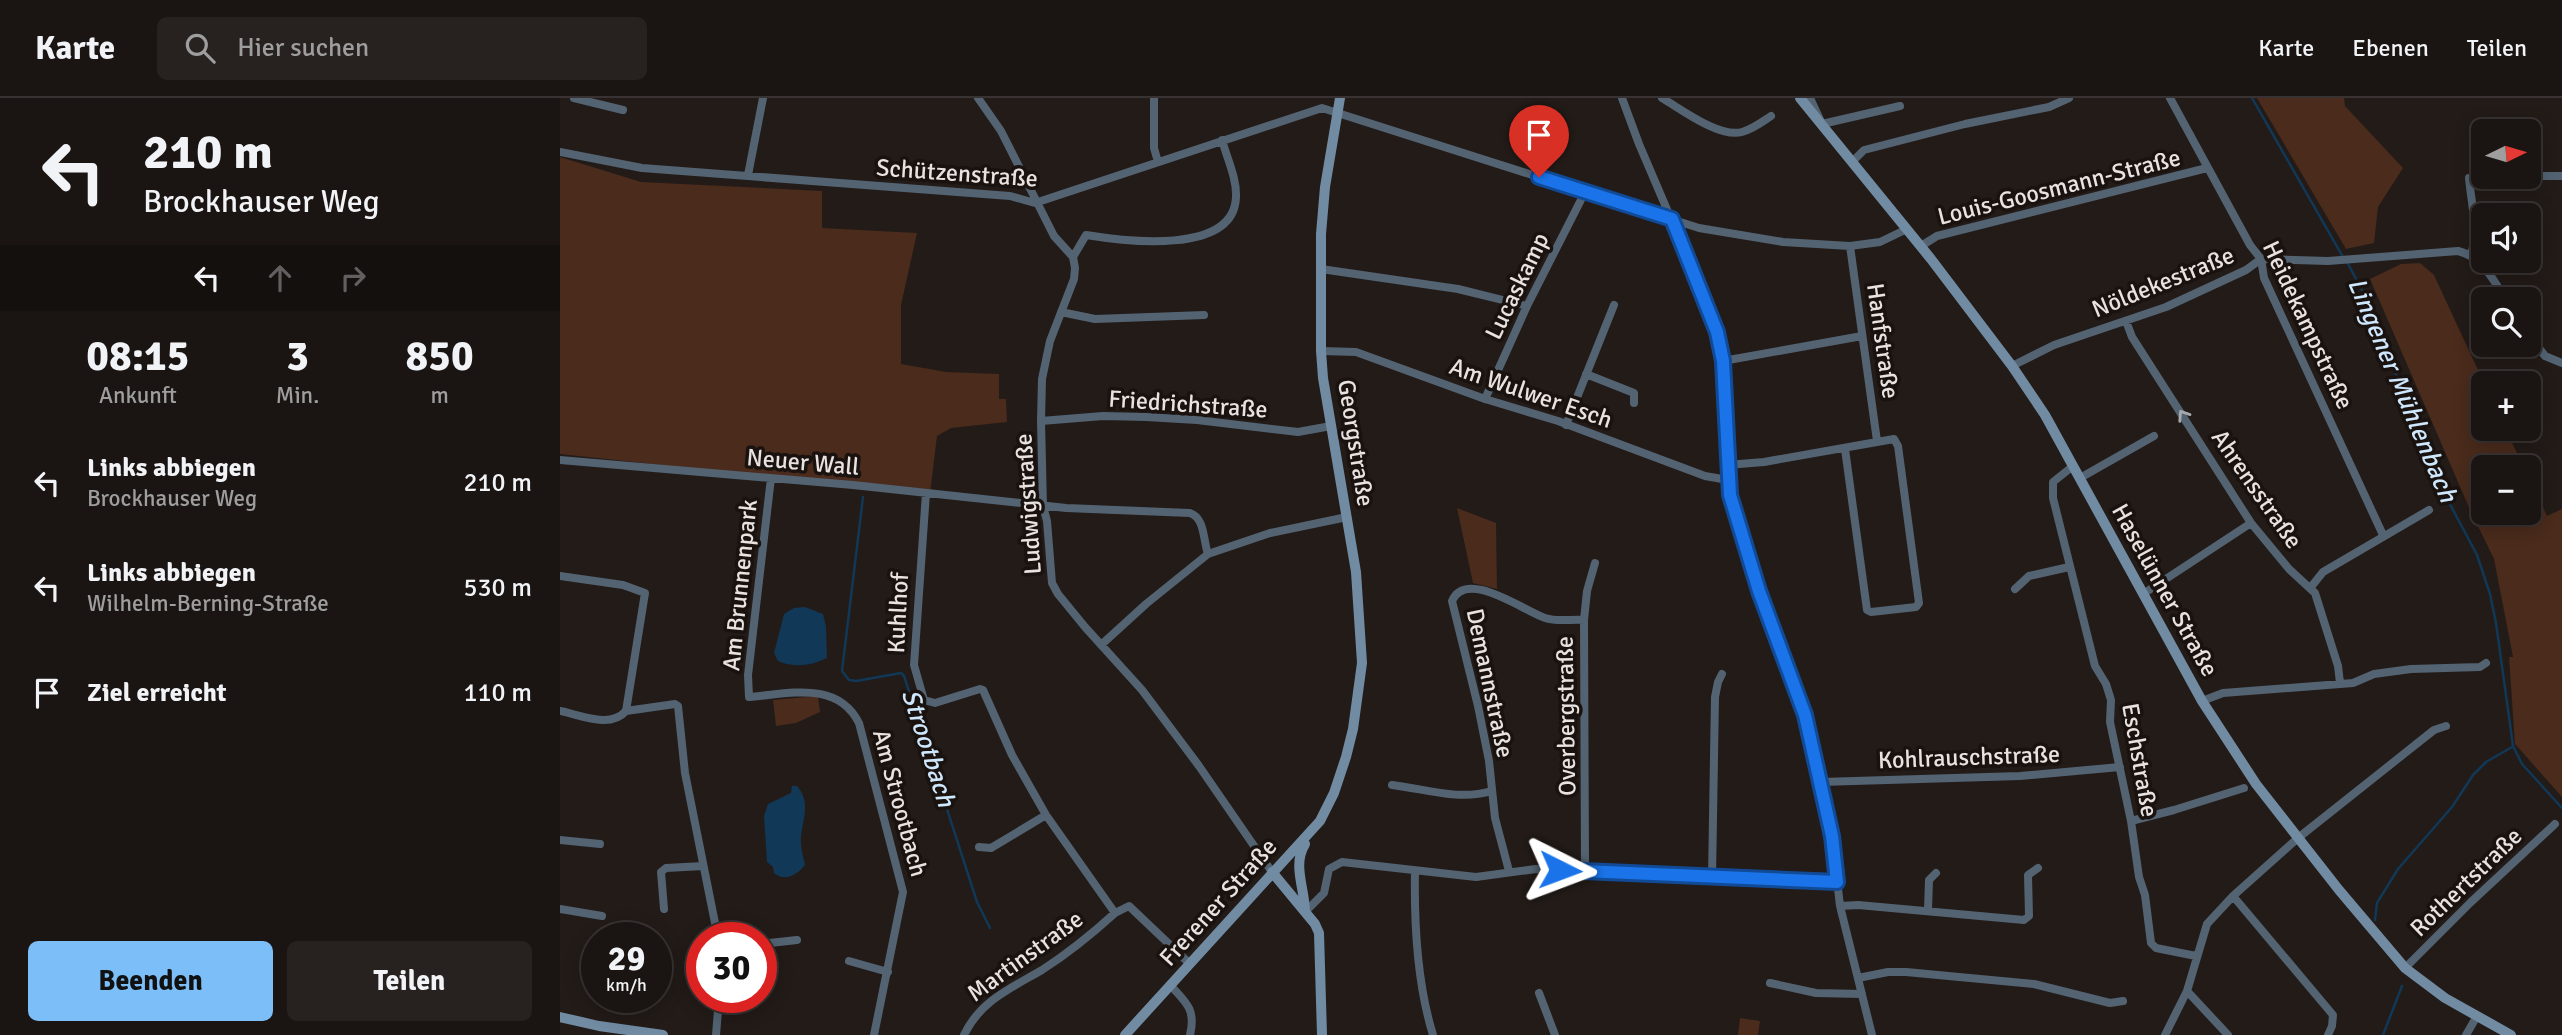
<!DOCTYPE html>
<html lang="de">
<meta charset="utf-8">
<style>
:root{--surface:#1a1412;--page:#272120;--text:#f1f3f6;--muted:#9f9e9f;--line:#383332;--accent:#7bbef8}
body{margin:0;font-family:Signika,sans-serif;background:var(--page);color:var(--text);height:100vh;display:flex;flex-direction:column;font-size:26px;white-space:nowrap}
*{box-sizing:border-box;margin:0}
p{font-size:23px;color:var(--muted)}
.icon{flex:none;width:38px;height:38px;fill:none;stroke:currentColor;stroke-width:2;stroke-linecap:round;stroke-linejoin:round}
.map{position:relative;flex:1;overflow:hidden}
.side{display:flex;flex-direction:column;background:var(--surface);width:560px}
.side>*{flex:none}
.banner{background:#1a1412;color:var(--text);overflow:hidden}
.needle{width:46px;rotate:85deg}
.tools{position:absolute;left:1911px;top:21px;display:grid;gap:14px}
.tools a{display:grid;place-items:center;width:70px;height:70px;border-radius:10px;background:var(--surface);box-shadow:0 4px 18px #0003,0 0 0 2px var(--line);font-size:35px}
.speed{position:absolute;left:21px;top:824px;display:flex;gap:14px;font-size:35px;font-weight:700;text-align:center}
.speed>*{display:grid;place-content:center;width:91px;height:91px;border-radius:50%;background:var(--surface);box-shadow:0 4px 18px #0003,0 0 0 2px var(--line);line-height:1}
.speed small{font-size:18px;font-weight:400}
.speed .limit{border:10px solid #d22;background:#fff;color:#111}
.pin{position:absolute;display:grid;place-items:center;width:60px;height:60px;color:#fff;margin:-72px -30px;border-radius:50% 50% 50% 0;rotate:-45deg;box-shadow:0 0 7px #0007}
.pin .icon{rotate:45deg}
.me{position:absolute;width:77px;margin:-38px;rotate:93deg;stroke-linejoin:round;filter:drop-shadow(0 0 5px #0008)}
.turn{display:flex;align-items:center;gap:24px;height:147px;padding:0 28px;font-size:32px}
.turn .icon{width:91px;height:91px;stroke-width:2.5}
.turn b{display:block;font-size:49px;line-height:60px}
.lanes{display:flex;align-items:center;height:66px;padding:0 28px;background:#0003;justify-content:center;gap:35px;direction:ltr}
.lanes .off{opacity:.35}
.eta{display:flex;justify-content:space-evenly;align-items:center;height:119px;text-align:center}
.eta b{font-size:42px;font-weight:700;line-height:49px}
.cta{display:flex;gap:14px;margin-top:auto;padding:14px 28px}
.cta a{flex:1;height:80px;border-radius:10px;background:var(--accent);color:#111;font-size:28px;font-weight:700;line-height:80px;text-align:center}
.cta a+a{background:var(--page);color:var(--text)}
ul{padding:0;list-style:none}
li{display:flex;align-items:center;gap:21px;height:105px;padding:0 28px}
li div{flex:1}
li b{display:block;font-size:26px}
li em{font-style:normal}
header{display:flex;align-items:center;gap:42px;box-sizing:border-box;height:98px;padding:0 35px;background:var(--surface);border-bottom:2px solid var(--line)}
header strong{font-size:33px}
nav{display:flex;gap:38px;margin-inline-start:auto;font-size:24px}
.search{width:490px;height:63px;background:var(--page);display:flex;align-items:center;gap:18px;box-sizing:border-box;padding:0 24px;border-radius:10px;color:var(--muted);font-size:26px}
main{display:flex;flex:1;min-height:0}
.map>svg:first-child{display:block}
.green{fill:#4a2b1c}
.water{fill:#113856}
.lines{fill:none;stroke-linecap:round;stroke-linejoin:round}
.stream{stroke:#113856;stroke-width:2.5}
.street{stroke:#536372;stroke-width:8}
.secondary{stroke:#718ba3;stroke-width:10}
.oneway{stroke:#a5a9ae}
.route-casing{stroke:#114b97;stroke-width:18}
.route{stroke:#1a73e8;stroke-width:12}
.labels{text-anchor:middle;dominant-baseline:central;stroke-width:7;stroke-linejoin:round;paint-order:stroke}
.street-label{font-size:24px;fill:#e8e2e0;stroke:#19120f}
.water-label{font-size:26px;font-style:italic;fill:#cfe7fd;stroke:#19120f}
</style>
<header>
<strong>Karte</strong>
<div class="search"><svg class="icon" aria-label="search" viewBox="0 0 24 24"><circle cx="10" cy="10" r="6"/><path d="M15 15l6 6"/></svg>Hier suchen</div>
<nav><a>Karte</a><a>Ebenen</a><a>Teilen</a></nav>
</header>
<main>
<section class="side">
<div class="banner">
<div class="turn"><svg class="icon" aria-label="left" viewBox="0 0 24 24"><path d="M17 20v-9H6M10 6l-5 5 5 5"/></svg><div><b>210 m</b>Brockhauser Weg</div></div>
<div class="lanes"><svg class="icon" aria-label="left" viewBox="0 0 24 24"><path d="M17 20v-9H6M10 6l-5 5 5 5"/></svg><svg class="icon off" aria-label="ahead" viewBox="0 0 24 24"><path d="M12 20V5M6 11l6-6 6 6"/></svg><svg class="icon off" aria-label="right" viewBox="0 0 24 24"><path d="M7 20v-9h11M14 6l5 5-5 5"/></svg></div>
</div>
<div class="eta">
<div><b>08:15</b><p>Ankunft</p></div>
<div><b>3</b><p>Min.</p></div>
<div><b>850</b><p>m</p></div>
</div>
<ul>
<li><svg class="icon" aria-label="left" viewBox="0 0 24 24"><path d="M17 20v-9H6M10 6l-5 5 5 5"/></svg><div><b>Links abbiegen</b><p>Brockhauser Weg</p></div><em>210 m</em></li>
<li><svg class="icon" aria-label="left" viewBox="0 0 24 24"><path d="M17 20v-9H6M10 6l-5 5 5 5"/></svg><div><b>Links abbiegen</b><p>Wilhelm-Berning-Straße</p></div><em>530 m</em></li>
<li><svg class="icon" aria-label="arrive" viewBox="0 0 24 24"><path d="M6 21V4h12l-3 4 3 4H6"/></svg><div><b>Ziel erreicht</b></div><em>110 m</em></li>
</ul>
<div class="cta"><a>Beenden</a><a>Teilen</a></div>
</section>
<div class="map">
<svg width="2002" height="937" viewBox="0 0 2002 937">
<rect width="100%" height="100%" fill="#221b18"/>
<path class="green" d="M1697,0h87l1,8 58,62 -25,39 -4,36 -28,6z
M0,59l81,25 181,9v37l95,5 -16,72v59l45,8 53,2v25h7l1,23 -56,6 -14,8 -7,58 -370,-40z
M1860,165l14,12 50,108 -1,46h22l19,38h-41v46h46v-36l18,39 15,-7v288l-47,-53 -6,-87h4l-19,-98 -23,-47 -101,-233 31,-15z
M897,410l39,15 1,66 -24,-6z
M258,598l2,16 -24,11 -20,3 -3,-26z
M1180,920l20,3 -2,14h-20z"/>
<path class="water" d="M245,509l18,7 3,13 1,31c-16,8 -33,10 -49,3l-4,-8 10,-39 10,-6z
M232,688h5c14,16 6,32 4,50 -1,10 2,20 4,29 -8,10 -20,17 -31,8l-1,-6 -6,-5 -3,-46 4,-12 23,-11z"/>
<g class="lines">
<path class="stream" d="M1692,0l91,159
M1787,164l16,30 80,199 34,64 13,39 6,29 17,123 9,18 40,44
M303,399l-21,174 7,9 7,1 45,-8 3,3 73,226 13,26
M1815,822l2,-17 21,-34 54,-62 21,-32 13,-13 26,-15
M1823,937l19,-49"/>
<path class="street" d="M14,0l49,12
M418,0l23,33 53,105 19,21 2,11 -1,11 -24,62 -8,38 -1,42 2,85 4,15 5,62 6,11 27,33 57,63 57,76 73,106
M594,0v50l4,14
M1062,0l17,46 68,159 10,30 6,28 7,134 30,96 41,109 8,30 23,106 8,70 32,129
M1102,0c19,11 57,40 80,34 11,-3 20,-10 29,-16
M1250,0l12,26 78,-18
M1610,0l80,147 11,14 3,19 119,257
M0,54l82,16 368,28 25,7 287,-95 377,120 84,14 67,4 30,-4 27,-13
M1292,64l12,-12 101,-26 84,-17 20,-9
M188,77l15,-77
M1969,78h33
M1290,148l27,195
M1361,148l16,-10 270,-68
M1911,156c8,-23 0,-52 -2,-76l26,-1
M513,159l13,-22c37,6 148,21 150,-38 1,-18 -9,-39 -14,-57
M761,171l137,20 69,17
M501,214l34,7 109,-4
M1566,223l6,16 119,186 38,46 26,24 23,73 2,17
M1969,237l16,21 17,7
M761,253l35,1 129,47 73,22 147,55 23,4
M1163,263l139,-25
M1452,268l42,-21 112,-38 80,-37 15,-11 67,2 130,-10c25,6 34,28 48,48
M1026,276l48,19v10
M925,301l42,-93 59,-116
M481,323l62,-5 43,1 51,3 101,12 33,-6
M1006,327l48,-120
M0,362l293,25 213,23 124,5c15,5 13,27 18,41
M1167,367l37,-3 130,-23 4,7 21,157 -3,4 -45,5 -4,-2 -22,-161
M1513,368l-20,16v16l42,168 11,18 5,16 -1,22 21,99 8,56 6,18 6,48 5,5 40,8
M211,380l-23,197 1,22c40,-3 88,-17 110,26l44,169 -29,143
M1520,380l74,-42
M366,395l-12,172 10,35 11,3 45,-14 3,1 29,65 34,60 69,98 14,-7 61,58
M0,478l63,9 22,8 -19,118
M1751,489l12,-15 106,-62
M1455,491l14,-13 40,-9
M1583,496l108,-71
M541,547l45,-41 62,-50 62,-21 77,-16
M1642,603l21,-8 130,-10 21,-9 37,-5 69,-2 6,-4
M0,613c21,4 50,18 66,0l49,-7 3,2 7,67 33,165
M1261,684l199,-6 100,-9
M832,687c34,4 66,16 100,6
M1571,723l43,-11 70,-22
M0,742l40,4
M419,749l12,1 55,-33
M855,773c-1,54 2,112 18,164
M949,773l-14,-53 -6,-57 -11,-55 -26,-105c14,-33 72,10 93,17 12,4 26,1 39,2
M1025,773l-1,-251 3,-29 8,-28
M1152,780l3,-181 3,-15 4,-8
M1673,798l100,119 -1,11 -4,9
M1280,808l18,-1 166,15 5,-4 -1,-41 10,-7
M0,811l42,7
M104,811l-3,-37 5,-4 37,-2
M1368,812l1,-30 7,-7
M745,814l19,-19 5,-24 13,-7 134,15 60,-8 301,13
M201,846l36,-4
M289,863l39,11
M1845,870l66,-66 84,-78
M1298,880l30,-6h18l128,12 76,19 13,-2
M1210,885l46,10 46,1
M610,887c17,18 26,25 20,50
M1627,893l41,44
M979,895l16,42
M156,937l3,-37
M404,937c16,-34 47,-47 78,-65 25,-16 51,-37 73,-57
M1605,937l22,-44 20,-67 26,-28 65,-58 136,-108 12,-4
M1906,937l11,-19"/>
<path class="secondary" d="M1240,0l131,161 81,107 33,49 157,286 54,83 83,106 66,78 40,30 66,37
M745,746c-13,21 0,45 0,68
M712,774l43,52 4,9 3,102
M0,919l39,9 64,9
M565,937l195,-214 14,-28 12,-36 7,-28 9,-66 -6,-91 -33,-194 -2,-27v-117l4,-47 15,-89"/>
</g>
<defs><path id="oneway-chevron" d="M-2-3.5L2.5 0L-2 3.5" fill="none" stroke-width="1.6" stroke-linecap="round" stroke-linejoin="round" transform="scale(1.75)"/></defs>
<use class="oneway" href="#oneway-chevron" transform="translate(1623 317) rotate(-123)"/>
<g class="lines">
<defs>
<path id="route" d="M979,79l133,42 45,113 6,29 7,134 29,96 46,124 27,121 5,46 -277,-12"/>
</defs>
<use href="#route" class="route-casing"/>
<use href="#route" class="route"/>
</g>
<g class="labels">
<g class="street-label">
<text transform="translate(397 75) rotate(4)">Schützenstraße</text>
<text transform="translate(1499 89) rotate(-14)">Louis-Goosmann-Straße</text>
<text transform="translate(1603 184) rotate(-22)">Nöldekestraße</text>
<text transform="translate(957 188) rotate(-64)">Lucaskamp</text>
<text transform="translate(1748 227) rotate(65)">Heidekampstraße</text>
<text transform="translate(1323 243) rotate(82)">Hanfstraße</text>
<text transform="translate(971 295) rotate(19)">Am Wulwer Esch</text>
<text transform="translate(628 306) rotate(4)">Friedrichstraße</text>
<text transform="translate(796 345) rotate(81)">Georgstraße</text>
<text transform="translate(243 364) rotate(5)">Neuer Wall</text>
<text transform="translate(1697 391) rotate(55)">Ahrensstraße</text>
<text transform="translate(468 406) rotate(-94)">Ludwigstraße</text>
<text transform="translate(180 487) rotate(-84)">Am Brunnenpark</text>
<text transform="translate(1605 492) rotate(61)">Haselünner Straße</text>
<text transform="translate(338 515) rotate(-87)">Kuhlhof</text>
<text transform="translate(930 585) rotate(78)">Demannstraße</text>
<text transform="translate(1006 618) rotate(-91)">Overbergstraße</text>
<text transform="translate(1409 659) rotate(-2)">Kohlrauschstraße</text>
<text transform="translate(1580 662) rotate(80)">Eschstraße</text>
<text transform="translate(340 705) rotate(75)">Am Strootbach</text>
<text transform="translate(1906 784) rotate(-44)">Rothertstraße</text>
<text transform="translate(658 804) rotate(-48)">Frerener Straße</text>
<text transform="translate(465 858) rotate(-36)">Martinstraße</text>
</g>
<g class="water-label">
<text transform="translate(1842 292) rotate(67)">Lingener Mühlenbach</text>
<text transform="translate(368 650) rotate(72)">Strootbach</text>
</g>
</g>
</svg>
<div class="tools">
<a><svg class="needle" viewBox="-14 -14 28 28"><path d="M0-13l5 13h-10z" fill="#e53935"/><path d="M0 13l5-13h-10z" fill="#9f9e9f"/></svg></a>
<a><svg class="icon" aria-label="sound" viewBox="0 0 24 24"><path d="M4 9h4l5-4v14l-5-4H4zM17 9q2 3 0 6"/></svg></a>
<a><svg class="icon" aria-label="search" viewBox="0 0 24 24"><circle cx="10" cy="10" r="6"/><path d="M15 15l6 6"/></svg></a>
<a>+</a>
<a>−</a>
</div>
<div class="speed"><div>29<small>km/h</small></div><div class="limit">30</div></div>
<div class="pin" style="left:979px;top:79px;background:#d93025"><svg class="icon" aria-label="arrive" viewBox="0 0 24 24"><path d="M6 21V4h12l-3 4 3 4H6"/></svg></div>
<svg class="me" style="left:1000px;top:772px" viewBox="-20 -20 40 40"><path d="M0-17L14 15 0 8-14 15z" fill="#1a73e8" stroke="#fff" stroke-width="4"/></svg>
</div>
</main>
